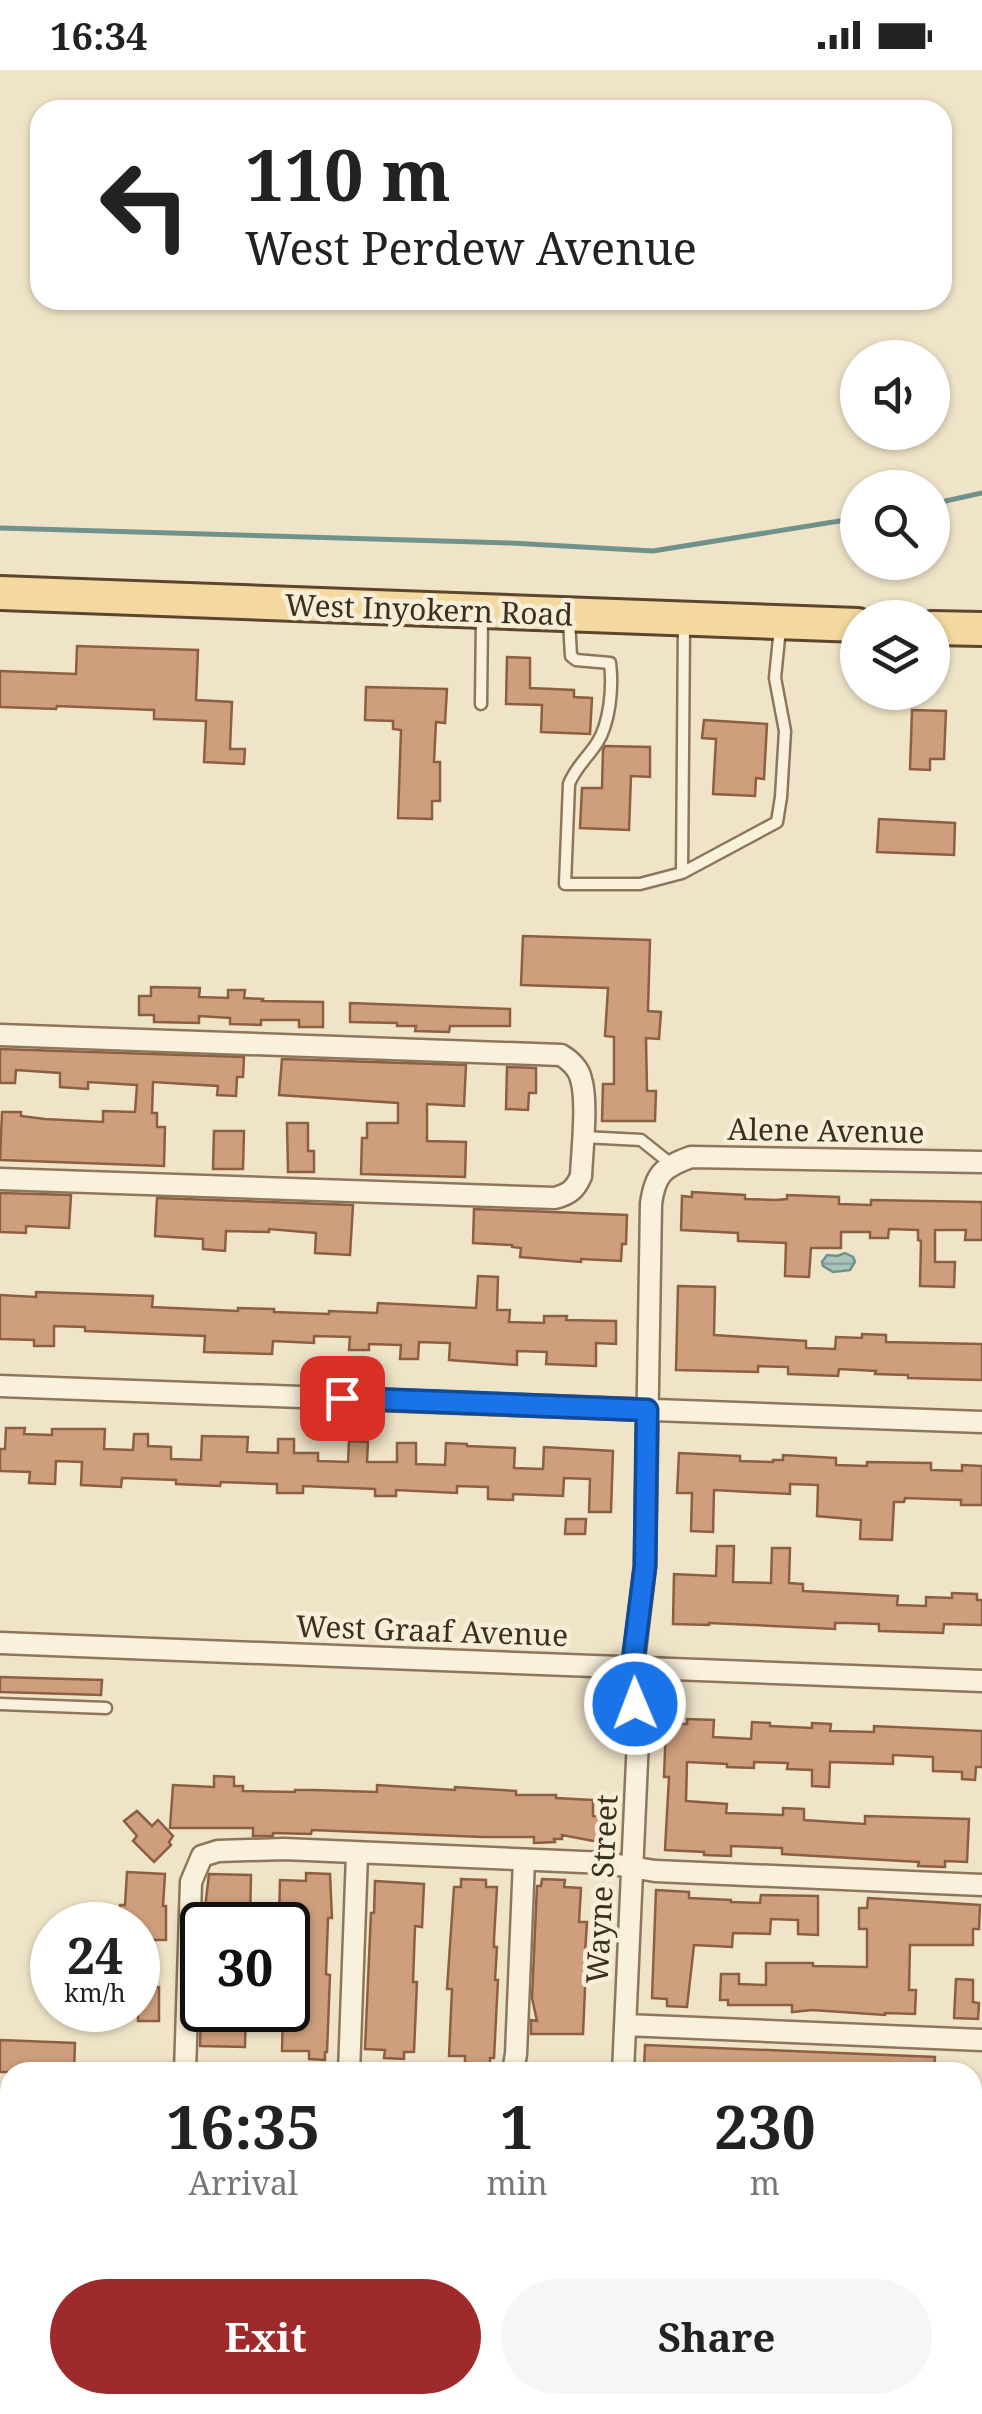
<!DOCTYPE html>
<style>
:root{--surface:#fff;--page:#f6f6f6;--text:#222;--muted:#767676;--accent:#9e2a2b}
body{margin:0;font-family:"Noto Serif",serif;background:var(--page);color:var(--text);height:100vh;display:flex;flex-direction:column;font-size:38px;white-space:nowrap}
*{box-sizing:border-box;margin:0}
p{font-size:32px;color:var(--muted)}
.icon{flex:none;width:55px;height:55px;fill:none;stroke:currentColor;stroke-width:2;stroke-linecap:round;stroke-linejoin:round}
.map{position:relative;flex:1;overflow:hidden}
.side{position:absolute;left:0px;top:1992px;width:982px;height:352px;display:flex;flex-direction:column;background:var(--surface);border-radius:30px 30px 0 0;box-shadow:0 2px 8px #0004}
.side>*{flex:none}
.guide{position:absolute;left:30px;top:30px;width:922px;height:210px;border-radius:30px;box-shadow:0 2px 8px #0004;background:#fff;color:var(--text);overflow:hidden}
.fabs{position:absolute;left:840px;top:270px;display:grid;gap:20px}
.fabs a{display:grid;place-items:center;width:110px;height:110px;border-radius:50%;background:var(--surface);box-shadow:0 2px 8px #0004;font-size:50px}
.speed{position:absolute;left:30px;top:1832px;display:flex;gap:20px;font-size:50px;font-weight:700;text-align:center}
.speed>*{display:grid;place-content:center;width:130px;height:130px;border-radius:50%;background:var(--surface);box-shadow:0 2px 8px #0004;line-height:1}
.speed small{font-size:25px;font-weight:400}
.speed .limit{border:5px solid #111;border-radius:15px;background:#fff;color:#111}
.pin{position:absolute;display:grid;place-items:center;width:85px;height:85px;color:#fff;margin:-42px;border-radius:20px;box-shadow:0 5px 15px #0006}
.me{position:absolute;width:110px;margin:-55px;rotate:359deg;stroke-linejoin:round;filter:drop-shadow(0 0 8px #0008)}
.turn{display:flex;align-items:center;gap:35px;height:210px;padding:0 50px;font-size:45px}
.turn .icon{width:130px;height:130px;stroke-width:2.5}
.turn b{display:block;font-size:70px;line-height:85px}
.eta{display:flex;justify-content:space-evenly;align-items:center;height:170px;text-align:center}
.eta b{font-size:60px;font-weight:700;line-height:70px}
.cta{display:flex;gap:20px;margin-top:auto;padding:20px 50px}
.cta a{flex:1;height:115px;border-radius:60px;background:var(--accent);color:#fff;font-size:40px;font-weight:700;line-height:115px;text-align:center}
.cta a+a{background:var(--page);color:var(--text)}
.status{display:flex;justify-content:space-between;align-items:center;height:70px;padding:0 50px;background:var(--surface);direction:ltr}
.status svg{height:28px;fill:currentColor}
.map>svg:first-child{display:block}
.water{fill:url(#water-rules);stroke:#6f938a;stroke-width:2.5}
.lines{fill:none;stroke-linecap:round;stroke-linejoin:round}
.stream{stroke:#6f938a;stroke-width:5}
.building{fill:#cf9f7d;stroke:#8d5f41;stroke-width:2.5}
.service-casing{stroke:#8d765c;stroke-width:15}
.minor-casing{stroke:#8d765c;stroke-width:25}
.primary-casing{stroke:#5b4430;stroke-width:38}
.service{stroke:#faf1dc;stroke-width:10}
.minor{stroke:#faf1dc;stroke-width:20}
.primary{stroke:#f3d9a0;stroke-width:32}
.route-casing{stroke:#114b97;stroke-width:25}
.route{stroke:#1a73e8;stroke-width:18}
.labels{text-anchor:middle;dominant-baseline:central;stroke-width:9;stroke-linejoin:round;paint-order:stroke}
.street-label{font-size:30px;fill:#3d2e20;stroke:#f7eed8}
</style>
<div class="status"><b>16:34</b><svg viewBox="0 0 49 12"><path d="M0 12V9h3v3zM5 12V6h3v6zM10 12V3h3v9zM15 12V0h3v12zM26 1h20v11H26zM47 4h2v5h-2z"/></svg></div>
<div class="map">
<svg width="982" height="2344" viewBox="0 0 982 2344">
<defs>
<pattern id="water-rules" width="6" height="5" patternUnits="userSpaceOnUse" patternTransform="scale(2.5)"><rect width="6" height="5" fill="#a9c4bc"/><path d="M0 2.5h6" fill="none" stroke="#8ba098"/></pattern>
</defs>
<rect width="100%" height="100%" fill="#f0e4c8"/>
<path class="water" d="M845,1183l8,4 2,5 -5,8 -17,2 -10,-6 -1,-4 5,-7 10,1z"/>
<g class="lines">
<path class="stream" d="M932,434l50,-11
M0,458l511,15 142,8 205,-33"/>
</g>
<path class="building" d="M77,576l121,4 -2,50 36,2 -2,47h15l-1,15 -40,-2 2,-41 -52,-2v-9l-97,-4 -1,3 -56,-2v-36l76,3z
M507,587l23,1v30l44,2v7l18,1 -2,36 -49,-2 1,-27 -36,-1z
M366,617l81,2 -2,34 -9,-1 -2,40h6v39h-8v18l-34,-1 3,-88 -8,-1v-8l-28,-1z
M912,640l34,1 -2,48h-14v11l-20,-1z
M704,650l63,4 -3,55 -8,-1 -1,18 -42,-2 3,-55 -14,-1z
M605,676l45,1v30l-19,-1 -2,54 -49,-2 2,-40h20l1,-38z
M879,749l76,4 -1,32 -77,-3z
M523,866l127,4 -2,71 13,1 -2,27 -13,-1 1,53h9l-1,30h-53l1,-37h11v-47l-9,-1 3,-48 -87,-3z
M151,917l49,1 -1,9 29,1v-8h17l-1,8 19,1 -1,2 61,1v25h-24v-7h-38v5l-31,-1v-6l-31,-2v7l-45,-1v-7h-15v-19h12z
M350,933l160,6v17h-60l-1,6 -34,-1 1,-5h-19v-3l-47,-1z
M0,979l244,8 -1,20h-6l-1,19 -19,-1 1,-9 -65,-4 -1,31h5v14h8l-1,39 -164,-6 2,-48h19v4l24,3 58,3v-11l32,1 2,-27 -49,-3v7l-28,-2v-14l-44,-3 -1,13h-15z
M282,989l184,6 -2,41 -37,-2v37l39,1 -1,35 -104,-3 1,-36h5v-15h31v-20l-119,-8z
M507,997l29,1v25h-7l-1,17 -22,-1z
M287,1053h21v28h6v21h-26z
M214,1061h30l-1,38h-30z
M692,1122l53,3v4l31,1 11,-1v-4l52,2v7l32,1v-5l111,2v38h-17l1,-10h-31v32h20l-1,25 -34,-1 1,-45 -3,-1v-10l-29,-1 -1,9h-18v-6h-29v16h-30l-2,29 -24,-1 1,-33 -48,-2v-8l-57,-3 1,-34 10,1z
M0,1123l71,2 -2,33 -43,-2v7l-26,-1z
M157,1128l196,7 -3,50 -35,-2 1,-20 -47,-4v3l-43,-1 -1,20 -22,-2v-10l-48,-3z
M474,1139l153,6 -1,29h-4l-1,17 -40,-2v3l-61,-5 1,-9 -9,-1v-2l-39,-2z
M478,1206l20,1 -1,33h13l-1,12 35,1v-7h23l-1,4 50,1v23l-20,-1v23l-50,-2 1,-12 -30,-1v14l-68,-5 1,-17 -31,-1 -1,17h-18l1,-14 -32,-1v6h-20l1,-13 -36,-1v7l-41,-2 -1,13 -68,-2 1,-16 -120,-5v-4l-31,-1v20h-20v-6l-34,-1v-44l36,2v-5l117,4 -1,11 86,4v-3l36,1v3l55,2v-3l48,2 1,-10 98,5z
M678,1216l37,1 -1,48 92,6v7l29,1 1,-12 26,1v-4l24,1v7l96,2v36l-74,-2v-3l-33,-1 1,-3 -37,-2 -1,7 -50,-2v-7l-30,-1v6l-82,-2z
M6,1358h19l-1,6 28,1v-6h53l-1,20 29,1 1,-16h14v12l23,1v12l30,1 1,-24 46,1 -1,15 31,1v-14h16v14h24v8l30,1 1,-21 19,1 -1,20h30v-19h19v21l29,1 1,-22 21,1v2l48,2 -1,20 29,1 1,-22 69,4 -2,61h-22l1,-33 -26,-1 -1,18 -50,-2v6l-25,-1v-12l-31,-1v7l-61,-3v6h-21v-7l-72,-3v7h-26v-9l-56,-2 -1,4 -44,-2v-4l-54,-2 -1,9 -40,-2 1,-23 -26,-1 -1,23 -26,-1 1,-11 -30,-1v-22h5z
M679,1383l61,3v5l33,1v-2h10v-5l53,3v7l31,1v-4l64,1v7l31,1v-6l20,1v39h-21v-5l-56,-2 -1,4h-10l-2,38 -32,-1 1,-19 -44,-4 1,-31 -28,-1v10l-76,-4 -1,42 -22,-1 1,-38h-15z
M566,1449h20l-1,15h-20z
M717,1476h17l-1,36 38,1 1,-35h18l-1,35 14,1v7l95,5 -1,9 29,1v-9l26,1v-5l25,1v6h5v25l-38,-1 -1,9 -64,-2v-7l-30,-1h-14v6l-126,-6v2l-36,-1 1,-50 42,2z
M0,1607l102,3 -1,15 -101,-3z
M687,1649l27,1 -1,17 38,2 1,-17 18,1v3l42,2v-5l19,1 -1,7 44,1v-6l108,5v36h-6l-1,13 -13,-1v-7l-29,-1v-14l-40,-2v9l-63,-2 -1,25 -17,-1v-16l-25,-1 1,-6 -34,-1v6l-27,-1v-3l-40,-2 -1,39 41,3 -1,9 57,2v-7l21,1v11l61,4v-8l104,3 -2,43 -22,-1v6l-27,-1 1,-4 -137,-8v-6l-51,-2v10l-27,-1v-3l-39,-2 4,-73h-5l2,-53h21z
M214,1706l20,1v9h9v5l52,1v-2h18l64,2v-7l78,5v-3l61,4v4h40v3l37,2v16l9,1v22l-9,2 -31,-6v4h-8l1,3 -21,1v-6h-52l-170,-7 -1,4 -38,-1v3h-20v-8h-83l3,-43 41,2z
M137,1741l15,15 6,-6 15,16 -4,6 2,3 -17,17 -21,-21 4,-5 -13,-15z
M127,1802l38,2 -2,32h3v34h-28v-15h-18v-20h5z
M306,1803l24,1 2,44h-4l-2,56 4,1 -3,77h-2v8l-16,-1v-8h-27l1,-41h5v-37h4l1,-55h-14l1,-38 26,1z
M209,1804l42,1 -1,46h-9v4h-38z
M461,1809l25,1v7h11l-3,52v8h3l-2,33h3l-4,78h-4v7l-25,-1v-8h-16l3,-67h-5l7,-102h7z
M542,1809l23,1 -1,7 17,1 -2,34h8l-2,32h11l-1,13h-9l-3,67h-52v-14l6,1 -5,-23 5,-112h4z
M375,1811l49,3 -2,43 -7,-1 -2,56h4l-3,70h-10v7l-20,-1 1,-8 -20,-1 6,-136h3z
M656,1820l33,2v6l42,2v2l29,1 1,-8 57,1v39l-20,-1v-14l-27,-1 -1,15 -37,-1 -1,14 -38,-2 -7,62 -20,-1v-7l-15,-1z
M868,1828l112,7 -1,24h-6v16h-63l-1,45h7l-1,24 -30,-1v2l-73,-5 -20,2v-7h-64v-5h-8l1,-26h18v10l27,1v-22h47v3l54,1v-38h-8v-21h8z
M956,1909l17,1v22l6,1 -1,16 -24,-1z
M138,1917h21v34h-21z
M201,1940h45l-1,37 -45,-1z
M0,1970l75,3 -1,29h-74z
M645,1975l290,12 -1,15h-235v-2l-28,-2v4h-19l-1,-3h-7z"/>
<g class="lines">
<defs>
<path id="service" d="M569,551l2,35 5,4 34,3c3,24 0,60 -13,80 -9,14 -22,25 -28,41l-4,100h75l42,-11 95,-51 4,-25 4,-66 -10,-53 5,-50
M481,634l1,-87
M682,803l2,-249
M583,1067l58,3 30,24
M0,1634l106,4"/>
<path id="minor" d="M0,965l561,20c9,5 18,14 20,24 7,22 1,73 0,97 -6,14 -12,18 -26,22l-555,-19
M0,1316l982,36
M0,1573l982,38
M625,1955l357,15
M185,2002l6,-190 11,-26 16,-5 66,-2 322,14 49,8 327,14
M349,2002l8,-218
M513,2002l3,-18 8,-194
M623,2002l15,-333 -5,-71 12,-102 6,-362c4,-30 12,-37 40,-47l291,5
M0,2102l10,1
M972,2136l10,1
M613,2344l1,-9
M676,2344l1,-9
M826,2344l1,-9
M955,2344l1,-9"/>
<path id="primary" d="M0,523l858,32
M932,558l50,1"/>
</defs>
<use href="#service" class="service-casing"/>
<use href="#minor" class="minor-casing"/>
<use href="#primary" class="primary-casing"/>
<use href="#service" class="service"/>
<use href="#minor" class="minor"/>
<use href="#primary" class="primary"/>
</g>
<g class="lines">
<defs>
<path id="route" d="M342,1328l305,12 -2,156 -13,102 3,36"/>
</defs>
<use href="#route" class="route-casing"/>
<use href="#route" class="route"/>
</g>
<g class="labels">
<g class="street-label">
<text transform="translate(429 539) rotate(2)">West Inyokern Road</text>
<text transform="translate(826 1060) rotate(1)">Alene Avenue</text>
<text transform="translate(432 1560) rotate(2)">West Graaf Avenue</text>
<text transform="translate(601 1819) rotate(-87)">Wayne Street</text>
</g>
</g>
</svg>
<div class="fabs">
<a><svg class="icon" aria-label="sound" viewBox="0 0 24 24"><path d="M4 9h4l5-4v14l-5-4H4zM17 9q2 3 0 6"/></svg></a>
<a><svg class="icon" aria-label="search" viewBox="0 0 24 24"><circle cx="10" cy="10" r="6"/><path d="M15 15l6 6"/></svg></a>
<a><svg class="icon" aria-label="layers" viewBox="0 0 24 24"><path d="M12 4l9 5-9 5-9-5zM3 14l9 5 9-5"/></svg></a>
</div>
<div class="speed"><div>24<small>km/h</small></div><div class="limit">30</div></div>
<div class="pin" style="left:342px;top:1328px;background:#d93025"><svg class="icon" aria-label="arrive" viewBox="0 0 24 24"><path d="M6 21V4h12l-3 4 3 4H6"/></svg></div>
<svg class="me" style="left:635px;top:1634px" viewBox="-20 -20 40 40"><circle r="17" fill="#1a73e8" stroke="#fff" stroke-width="3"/><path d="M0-11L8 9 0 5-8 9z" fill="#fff"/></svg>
<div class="guide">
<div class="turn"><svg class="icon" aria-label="left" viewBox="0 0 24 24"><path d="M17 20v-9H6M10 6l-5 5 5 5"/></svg><div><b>110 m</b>West Perdew Avenue</div></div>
</div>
<section class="side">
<div class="eta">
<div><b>16:35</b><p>Arrival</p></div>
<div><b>1</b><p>min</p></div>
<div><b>230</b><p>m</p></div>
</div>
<div class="cta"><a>Exit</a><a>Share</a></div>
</section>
</div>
